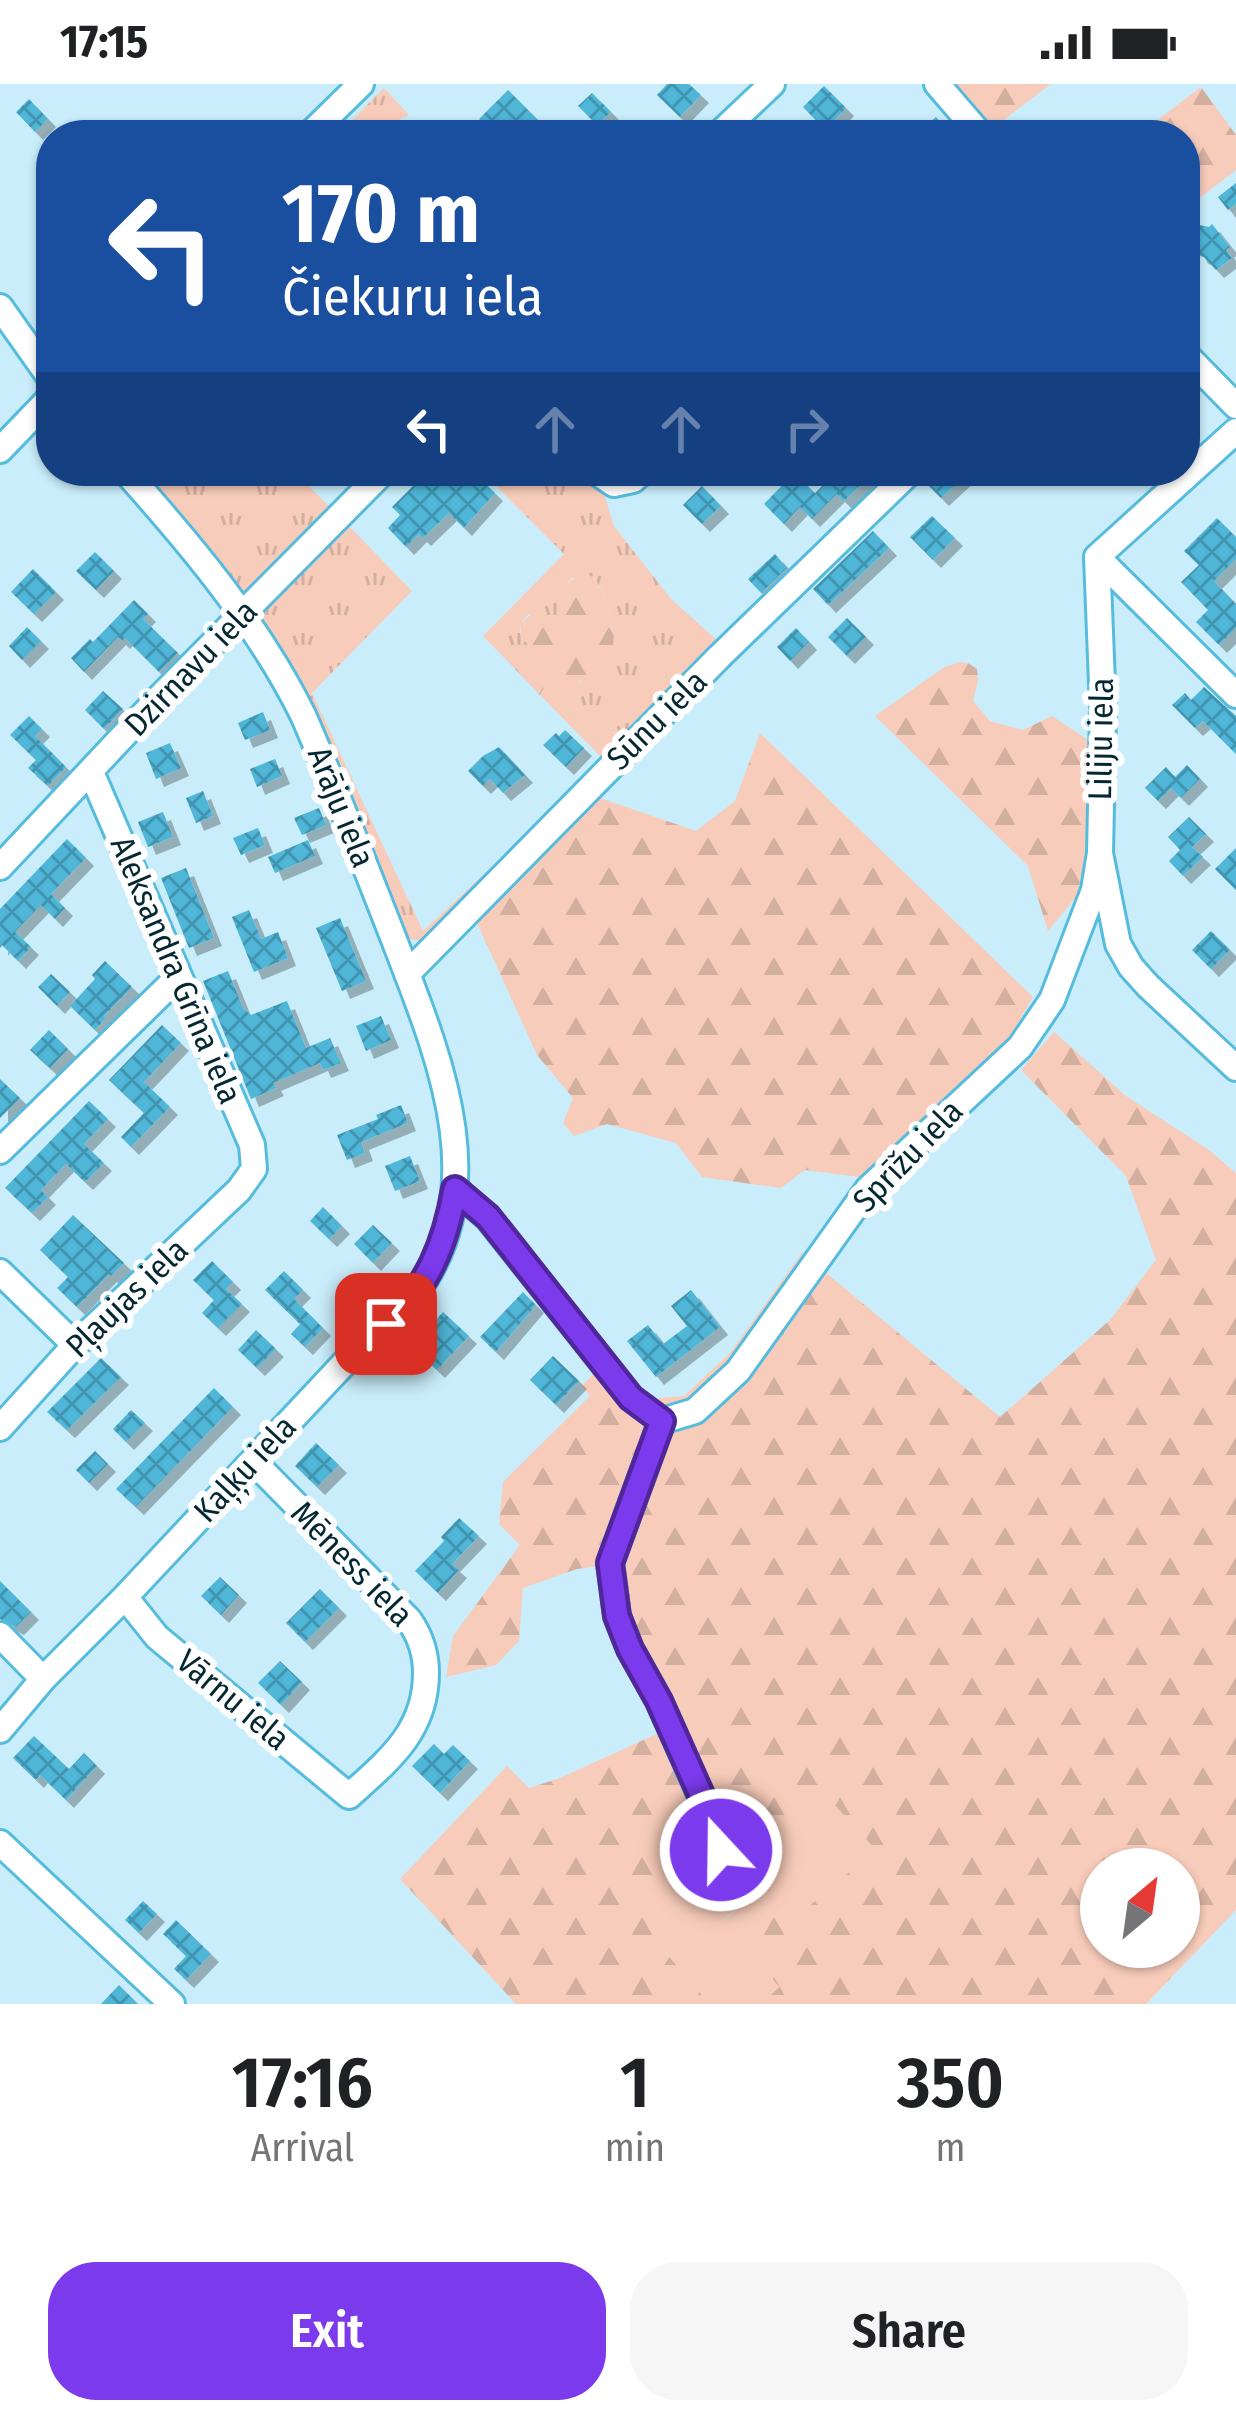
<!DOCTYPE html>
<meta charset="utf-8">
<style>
:root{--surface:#fff;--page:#f6f6f6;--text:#202124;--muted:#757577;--accent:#7c3aed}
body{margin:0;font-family:"Fira Sans Condensed",sans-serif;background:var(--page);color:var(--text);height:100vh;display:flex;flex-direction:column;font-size:45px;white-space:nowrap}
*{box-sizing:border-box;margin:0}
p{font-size:39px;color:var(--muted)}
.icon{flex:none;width:66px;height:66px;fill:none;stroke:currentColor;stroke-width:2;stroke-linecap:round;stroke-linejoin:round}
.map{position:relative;height:1920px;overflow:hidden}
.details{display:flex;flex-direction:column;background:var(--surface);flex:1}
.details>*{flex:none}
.guide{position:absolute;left:36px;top:36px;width:1164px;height:366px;border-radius:48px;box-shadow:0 3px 9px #0004;background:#1a4fa0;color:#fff;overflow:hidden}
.needle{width:78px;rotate:29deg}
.fabs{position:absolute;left:1080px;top:1764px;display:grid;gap:24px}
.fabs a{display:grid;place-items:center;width:120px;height:120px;border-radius:50%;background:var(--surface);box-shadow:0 3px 9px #0004;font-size:60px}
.pin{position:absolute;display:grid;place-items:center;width:102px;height:102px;color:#fff;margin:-51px;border-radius:24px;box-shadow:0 6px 18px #0006}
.me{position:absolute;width:132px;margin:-66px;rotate:339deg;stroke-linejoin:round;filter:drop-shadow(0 0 9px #0008)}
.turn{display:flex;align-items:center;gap:42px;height:252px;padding:0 48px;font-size:54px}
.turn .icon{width:156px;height:156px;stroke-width:2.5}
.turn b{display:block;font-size:84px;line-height:102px}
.lanes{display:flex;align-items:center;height:114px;padding:0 48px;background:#0003;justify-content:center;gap:60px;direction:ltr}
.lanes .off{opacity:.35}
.eta{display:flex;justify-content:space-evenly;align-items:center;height:204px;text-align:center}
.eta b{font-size:72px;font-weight:600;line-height:84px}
.primary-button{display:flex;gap:24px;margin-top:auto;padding:24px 48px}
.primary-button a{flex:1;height:138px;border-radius:48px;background:var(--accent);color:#fff;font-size:48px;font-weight:600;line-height:138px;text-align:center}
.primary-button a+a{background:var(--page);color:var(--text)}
.status{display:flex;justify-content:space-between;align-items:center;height:84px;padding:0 60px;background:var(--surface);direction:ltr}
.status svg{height:33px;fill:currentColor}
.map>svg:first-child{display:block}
.grass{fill:url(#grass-tufts)}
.forest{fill:url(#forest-firs);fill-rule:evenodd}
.park{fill:#f8ccba}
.building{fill:url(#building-cross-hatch);filter:url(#shadow)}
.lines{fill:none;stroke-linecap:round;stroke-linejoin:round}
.minor-casing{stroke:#56bcdd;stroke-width:30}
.minor{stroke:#fff;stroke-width:24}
.route-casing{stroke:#51269a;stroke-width:30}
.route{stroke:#7c3aed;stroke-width:21}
.labels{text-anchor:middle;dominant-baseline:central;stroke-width:12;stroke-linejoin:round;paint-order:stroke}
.street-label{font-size:33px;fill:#052731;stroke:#fff}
</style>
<div class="status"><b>17:15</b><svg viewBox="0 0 49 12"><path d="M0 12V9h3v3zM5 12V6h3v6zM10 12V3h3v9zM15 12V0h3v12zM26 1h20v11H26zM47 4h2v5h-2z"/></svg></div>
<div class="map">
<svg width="1236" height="1920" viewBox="0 0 1236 1920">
<defs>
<pattern id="grass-tufts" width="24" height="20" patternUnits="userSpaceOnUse" patternTransform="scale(3)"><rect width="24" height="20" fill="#f8ccba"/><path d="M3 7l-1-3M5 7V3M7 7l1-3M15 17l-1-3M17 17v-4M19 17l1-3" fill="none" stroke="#d3afa0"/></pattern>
<pattern id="forest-firs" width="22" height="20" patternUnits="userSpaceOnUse" patternTransform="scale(3)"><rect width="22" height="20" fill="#f8ccba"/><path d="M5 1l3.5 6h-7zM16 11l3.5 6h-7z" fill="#d3afa0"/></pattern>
<pattern id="building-cross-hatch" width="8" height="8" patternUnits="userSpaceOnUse" patternTransform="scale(3)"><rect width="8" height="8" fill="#4fb6d7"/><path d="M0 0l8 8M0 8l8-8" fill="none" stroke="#4094af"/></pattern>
<filter id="shadow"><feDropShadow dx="8" dy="8" stdDeviation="0" flood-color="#0004"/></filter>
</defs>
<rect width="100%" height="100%" fill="#c9edfa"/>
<path class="grass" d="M384,4l25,27 -14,7 -3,9 -10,4h-45z
M136,387h157l36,35 34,-35 5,5 -118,118 -13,-1z
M481,387h108l13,16 12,39 57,73 48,43 -116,117 -63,-64 6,-11 8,-2 25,4 9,-17 1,-12 23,-9 2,-19 -4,-13 1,-6c-7,-11 -10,-22 -17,-33l-22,1c-15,17 -14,27 -9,48l-9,2 -25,-14c-8,7 -10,12 -8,23 7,8 14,9 10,21l-6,2 -10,9 -32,-33 81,-82z
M375,411l3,3 -28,29 62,64 -100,102 111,238 87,-81 5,7 -87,83c-11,2 -18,0 -27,-7l-142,-314v-6z"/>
<path class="forest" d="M951,0h100l-49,37h-19z
M1201,3l35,48v35l-51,39v-74h-47z
M581,490l13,3 17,34 -1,5 4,13 -1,24 -10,7 -9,-5 -5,2 -1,12 6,4 1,5 -3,3h-12l2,16 -13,1 -12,-9 -3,-7 -8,2 -6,11 -25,-26 10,-9 6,-2c4,-12 -3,-13 -10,-21v-14l12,-10 21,15 8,-3c-9,-21 -2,-40 19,-51z
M959,578l9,1 9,6 1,12 -5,20 17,20 33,9 29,-14 36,24 5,77 -16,79 -29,35 -20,-65 -153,-150 68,-48z
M760,649l273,264 -23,40 -151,140 -54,-7 -24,18 -79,-11 -26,-34 -69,-19 -33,12 -11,-13 10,-25 -36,-43 -60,-132 123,-125 96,33 39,-30z
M1054,948l72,64 83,54 27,23v737l-90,94h-385l18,-17 -57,-65 36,-32 -27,-39 -107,-241 -4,-47 -43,6 -54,19 -4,53 -23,24 -50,12 7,-41 67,-91 -21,-21 4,-42 87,-86 -8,-10 12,-13 27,28 63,-5 46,-43 72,-100 198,164 110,-97 46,-60 -30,-84 -105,-106zM1101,1785h78v78h-78z
M663,1647l44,101 6,31 -53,83 50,58h-194l-116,-125 107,-113 22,22 31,-10z"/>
<path class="park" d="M821,1706l55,60 -87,73 -32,-33 -35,31 57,66 -18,17h-51l-50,-58 -10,-40z"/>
<path class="building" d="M667,0h22l12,11 -21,22 -23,-22z
M824,2l22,22 -21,22 -22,-23z
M508,6l35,35 -10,10h-5l-14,-14 -13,14h-5l-17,-16z
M592,9l19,19 -14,13 -19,-19z
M29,15l19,20 -13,13 -19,-20z
M936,33l16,18h-37z
M1236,99v21l-8,6 -10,-13z
M1212,140l18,23 -4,3 6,8 -16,12 -12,-13 -4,-1 -8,-16 1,-11 6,-4 10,2z
M428,387h44l23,22 -31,35 -15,-15 -26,25 -4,-4 -13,13 -18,-19 12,-13 -8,-8z
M838,387h37l-31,30 -7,-7 -25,25 -12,-12 -16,17 -20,-20 30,-31 21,20z
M939,387h31l-29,27 -15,-15z
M702,402l19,20 -19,18 -19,-19z
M932,432l23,22 -22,22 -23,-23z
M1217,434l19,19v22l-22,22 22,23v24l-17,17 -23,-23 12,-12 -27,-28 18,-17 -15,-14z
M873,447l16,17 -61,57 -15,-16z
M95,468l19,19 -18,19 -20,-19z
M775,470l12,14 -26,25 -13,-14z
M33,485l23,23 -22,22 -23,-22z
M134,516l14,14 -5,5 35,34 -19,19 -34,-34 -3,3 -4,-4 -34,35 -13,-14 19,-19 3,3z
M847,534l19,19 -19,19 -19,-19z
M27,543l14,14 -19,19 -13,-14z
M796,544l13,14 -19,19 -13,-14z
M1204,603l32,29v38l-33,-33 -8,7 -23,-23 13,-12 6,7z
M103,607l20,18 -19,20 -19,-19z
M263,628l7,18 -25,10 -7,-17z
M29,632l13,13 -7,7 31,31 -18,19 -20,-18 8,-8 -26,-25z
M565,646l19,18 -18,19 -23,-22 13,-12 3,3z
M170,659l11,25 -25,11 -10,-26z
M499,663l26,28 -22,18 -13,-14 -7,7 -15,-15 15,-15z
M275,675l7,17 -25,11 -7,-18z
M1187,681l13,14 -19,19 -10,-10 -13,13 -13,-13 21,-21 9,10z
M203,707l10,25 -17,7 -10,-25z
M319,724l7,17 -24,10 -8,-17z
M163,728l10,25 -25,10 -10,-25z
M1189,733l17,17 -14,13 11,10 -20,19 -14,-15 11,-11 -12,-13z
M258,744l7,17 -24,10 -8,-17z
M67,755l19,19 -35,36 14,14 -10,11 -14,-14 -26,27 16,15 -13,14 -16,-16 -2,3v-39z
M308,756l7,16 -40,17 -7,-16z
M1236,764v42l-21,-21z
M186,784l28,70 -25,10 -28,-70z
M249,826l12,29 17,-7 10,26 -34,14 -22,-55z
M340,834l26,63 -24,10 -26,-63z
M1211,847l19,19 -19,19 -19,-19z
M105,877l27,26 -28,29 2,2 -11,12 -25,-24 25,-27 -3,-4z
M228,887l15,37 8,7 36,-14 19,47 24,-10 11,25 -18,7 -3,-7 -47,20 3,5 -25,11 -48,-118z
M51,890l19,18 -13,14 -19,-19z
M381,932l10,24 -25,11 -10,-25z
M162,941l19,18 -37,39 26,25 -39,40 -10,-10 23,-24 -35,-33z
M49,946l19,19 -18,19 -20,-18z
M0,995l20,19 -20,20z
M89,1017l19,18 -24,25 20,19 -19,19 -19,-18 -25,26 7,7 -16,16 -27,-25z
M401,1021l7,18 -47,19 4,11 -18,7 -10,-25 41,-16 -2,-4z
M410,1072l10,25 -25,10 -10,-25z
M323,1123l19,19 -13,13 -19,-18z
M73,1131l51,48 -13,13 -2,-2 -32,33 -20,-19 11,-11 -28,-27z
M373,1141l19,18 -19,20 -19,-19z
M212,1177l21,21 -7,7 16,15 -24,24 -16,-15 12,-13 -21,-20z
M284,1187l19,19 -9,9 29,29 -18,19 -14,-13 9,-10 -35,-34z
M691,1206l29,37 -64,50 -29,-36 21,-16 15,19 24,-18 -16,-20z
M523,1208l13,13 -40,47 -16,-15z
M443,1228l26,24 -32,34 -25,-24z
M256,1246l20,19 -19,19 -19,-18z
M553,1272l26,25 -23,24 -26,-25z
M101,1274l20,19 -54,53 -20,-18z
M214,1304l19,19 -97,100 -20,-18z
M131,1326l14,13 -19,19 -13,-13z
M316,1359l23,22 -22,22 -22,-21z
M95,1367l13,13 -19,19 -13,-13z
M459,1434l20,18 -27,28 7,6 -21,23 -23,-22 29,-30 -3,-4z
M220,1493l19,18 -18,20 -20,-19z
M0,1497l31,31 -15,15 -16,-8z
M320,1505l19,19 -34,34 -19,-19z
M280,1577l22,21 -21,23 -23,-22z
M34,1652l35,33 15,-16 13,13 -31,34 -26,-25 -4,5 -23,-22z
M434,1660l10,10 9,-9 17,16 -30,32 -28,-27z
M143,1817l14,13 -18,19 -14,-13z
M176,1836l35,34 -25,26 -12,-11 12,-13 -23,-22z
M119,1901l19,19h-37z"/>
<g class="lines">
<defs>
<path id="minor" d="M937,0l44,51
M309,51l52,-51
M718,51l54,-51
M0,223l51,72
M1185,270l51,52
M0,366l51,-53
M595,387l19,13 19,-4 10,-9
M1097,473l6,152 -3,144 18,91 13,23 17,19 88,82
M1097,473l139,138
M1097,473l139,-126
M0,783l158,-168 226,-228
M407,890l312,-317 192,-186
M0,1067l178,-174
M455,1105l33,29 143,180 31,23
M0,1188l75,73
M662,1337l33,-10 43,-40 130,-182 152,-142 32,-47 42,-110 6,-37
M662,1337l-52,142 7,53 13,33 29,52 55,125 14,49
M0,1344l75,-83 164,-155 15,-21 -2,-24 -161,-373
M125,1513l32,40 192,159c40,-36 77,-65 77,-123 0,-20 -5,-36 -17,-53l-156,-159
M0,1551l43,44
M0,1646l43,-51 82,-82 242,-258c17,-14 34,-27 47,-44 84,-108 21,-248 -21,-358 -29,-74 -58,-149 -90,-222 -44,-89 -111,-169 -178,-244
M0,1759l172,161"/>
</defs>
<use href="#minor" class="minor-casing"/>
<use href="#minor" class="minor"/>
</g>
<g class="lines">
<defs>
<path id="route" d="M386,1240c42,-36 60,-82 69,-135l33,28 143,181 31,23 -52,142 7,53 13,33 29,52 56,125 6,24"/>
</defs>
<use href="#route" class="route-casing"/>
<use href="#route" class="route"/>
</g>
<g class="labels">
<g class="street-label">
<text transform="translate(191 584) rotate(-46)">Dzirnavu iela</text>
<text transform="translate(657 636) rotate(-45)">Sūnu iela</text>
<text transform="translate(1101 655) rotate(-89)">Liliju iela</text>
<text transform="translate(341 723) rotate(68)">Arāju iela</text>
<text transform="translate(176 886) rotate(67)">Aleksandra Grīna iela</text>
<text transform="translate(908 1072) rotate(-46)">Sprīžu iela</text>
<text transform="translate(127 1214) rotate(-44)">Pļaujas iela</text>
<text transform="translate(245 1385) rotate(-47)">Kaļķu iela</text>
<text transform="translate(352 1480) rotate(46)">Mēness iela</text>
<text transform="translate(233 1616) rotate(40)">Vārnu iela</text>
</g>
</g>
</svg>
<div class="fabs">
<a><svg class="needle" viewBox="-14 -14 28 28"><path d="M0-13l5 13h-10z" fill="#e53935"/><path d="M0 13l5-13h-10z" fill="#757577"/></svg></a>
</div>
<div class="pin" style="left:386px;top:1240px;background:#d93025"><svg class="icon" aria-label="arrive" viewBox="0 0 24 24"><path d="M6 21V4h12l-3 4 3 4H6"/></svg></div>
<svg class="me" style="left:721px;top:1766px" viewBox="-20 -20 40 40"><circle r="17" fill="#7c3aed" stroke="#fff" stroke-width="3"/><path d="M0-11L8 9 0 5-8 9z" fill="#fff"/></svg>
<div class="guide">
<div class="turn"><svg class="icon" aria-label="left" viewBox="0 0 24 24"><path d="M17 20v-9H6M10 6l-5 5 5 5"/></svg><div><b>170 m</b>Čiekuru iela</div></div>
<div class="lanes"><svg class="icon" aria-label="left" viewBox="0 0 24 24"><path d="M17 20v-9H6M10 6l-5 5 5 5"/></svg><svg class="icon off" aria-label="ahead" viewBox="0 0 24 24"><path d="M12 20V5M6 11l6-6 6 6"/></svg><svg class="icon off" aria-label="ahead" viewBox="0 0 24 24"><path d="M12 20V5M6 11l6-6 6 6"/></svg><svg class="icon off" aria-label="right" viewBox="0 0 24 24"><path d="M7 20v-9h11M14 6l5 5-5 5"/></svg></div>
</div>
</div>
<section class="details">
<div class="eta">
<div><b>17:16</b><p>Arrival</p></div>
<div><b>1</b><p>min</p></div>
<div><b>350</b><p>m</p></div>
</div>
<div class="primary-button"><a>Exit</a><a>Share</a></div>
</section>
